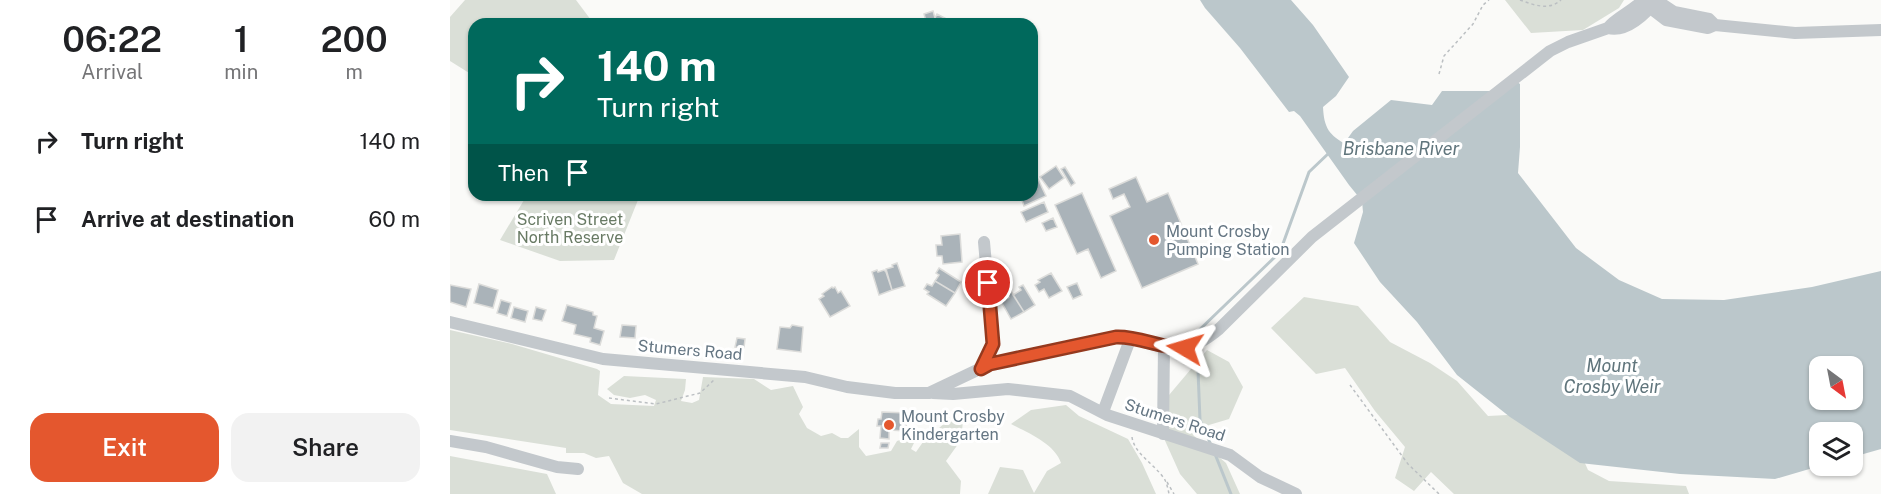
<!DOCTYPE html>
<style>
:root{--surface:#fff;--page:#f2f2f2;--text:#202124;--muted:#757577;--accent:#e4572e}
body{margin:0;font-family:"Public Sans",sans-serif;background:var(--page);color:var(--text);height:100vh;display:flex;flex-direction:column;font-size:22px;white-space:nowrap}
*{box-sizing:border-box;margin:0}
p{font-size:20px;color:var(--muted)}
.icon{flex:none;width:33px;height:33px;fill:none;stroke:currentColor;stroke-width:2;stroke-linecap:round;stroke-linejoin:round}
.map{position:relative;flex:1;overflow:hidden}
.sheet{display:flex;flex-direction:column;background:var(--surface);width:450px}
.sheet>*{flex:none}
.hud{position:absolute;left:18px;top:18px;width:570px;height:183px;border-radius:18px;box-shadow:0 2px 4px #0004;background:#00695c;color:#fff;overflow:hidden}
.needle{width:39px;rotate:148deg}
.tools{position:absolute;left:1359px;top:356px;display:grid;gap:12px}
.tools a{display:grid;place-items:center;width:54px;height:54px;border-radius:12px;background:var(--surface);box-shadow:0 2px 4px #0004;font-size:30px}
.pin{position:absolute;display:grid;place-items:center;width:51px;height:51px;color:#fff;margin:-26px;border:3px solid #fff;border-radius:50%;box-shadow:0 2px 6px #0007}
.me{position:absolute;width:66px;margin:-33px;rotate:277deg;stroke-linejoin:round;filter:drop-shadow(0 0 4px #0008)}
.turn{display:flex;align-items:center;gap:21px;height:126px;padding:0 30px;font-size:27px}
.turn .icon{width:78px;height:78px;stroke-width:2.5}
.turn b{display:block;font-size:42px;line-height:51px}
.then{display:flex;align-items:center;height:57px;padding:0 30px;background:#0003;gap:12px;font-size:22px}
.eta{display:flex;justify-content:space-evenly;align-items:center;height:102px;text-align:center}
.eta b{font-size:36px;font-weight:600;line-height:42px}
.action{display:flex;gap:12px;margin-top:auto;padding:12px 30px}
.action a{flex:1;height:69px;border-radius:18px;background:var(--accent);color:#fff;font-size:24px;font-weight:600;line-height:69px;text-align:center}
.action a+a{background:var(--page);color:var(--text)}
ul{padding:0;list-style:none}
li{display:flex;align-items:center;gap:18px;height:78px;padding:0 30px}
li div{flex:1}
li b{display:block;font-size:22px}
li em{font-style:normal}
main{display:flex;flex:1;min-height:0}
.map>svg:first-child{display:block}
.green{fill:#dadfd7}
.water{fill:#bbc7cb;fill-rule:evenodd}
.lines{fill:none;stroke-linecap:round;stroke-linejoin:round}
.stream{stroke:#bbc7cb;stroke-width:3}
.building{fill:#aab3b9;stroke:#dcdcda;stroke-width:1.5}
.path{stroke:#bbbfc2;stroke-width:1.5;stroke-dasharray:3 3;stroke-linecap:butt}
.minor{stroke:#c3c8cc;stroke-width:12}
.route-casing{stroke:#94391e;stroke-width:15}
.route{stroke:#e4572e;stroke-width:10}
.poi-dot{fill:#e4572e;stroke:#fff;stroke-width:2}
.labels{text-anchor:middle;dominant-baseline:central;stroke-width:6;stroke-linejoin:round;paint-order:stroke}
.park-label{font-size:16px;fill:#687a64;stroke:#fff}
.poi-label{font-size:16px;fill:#657683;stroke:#fff;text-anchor:start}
.street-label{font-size:16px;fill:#657683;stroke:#fff}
.water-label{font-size:18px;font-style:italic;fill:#60757c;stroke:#fff}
</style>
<main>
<section class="sheet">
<div class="eta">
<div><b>06:22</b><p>Arrival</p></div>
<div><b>1</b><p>min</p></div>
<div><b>200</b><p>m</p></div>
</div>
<ul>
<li><svg class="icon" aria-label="right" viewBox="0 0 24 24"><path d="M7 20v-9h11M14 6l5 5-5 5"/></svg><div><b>Turn right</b></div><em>140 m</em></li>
<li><svg class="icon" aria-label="arrive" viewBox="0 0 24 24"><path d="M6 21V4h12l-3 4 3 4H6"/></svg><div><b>Arrive at destination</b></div><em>60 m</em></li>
</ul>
<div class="action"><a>Exit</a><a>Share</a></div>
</section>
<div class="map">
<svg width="1431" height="494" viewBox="0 0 1431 494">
<rect width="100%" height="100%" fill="#fafaf8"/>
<path class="green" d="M15,0h111l18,24h-120v52l-24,-15v-44z
M1055,0h119l-5,8 -36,22 -52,3z
M77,195h113l-26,65 -54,1 -60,-21z
M854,297l54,9 32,36 40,21 27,18 31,35 38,-2 49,27 13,29 21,11 77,5 3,8h-235l-23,-22 -17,19 -19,-13 10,-31 -30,-36 -30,-43 -29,6 -45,-46z
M0,330l62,14 85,25 3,2 -2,24 13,9 43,2 2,-6 -11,-5 -15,3 -16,-3 -7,-6 17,-13 62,3 -1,11 -4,11 11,2 7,-3 4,-23 51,2 17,11 22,-4 10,21 -4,7 8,14 14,8 11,-3 9,5h7l11,-9v18l7,9 25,-5 6,-10 12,-4 6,4 -4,8 5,3 7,-10 23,-20 17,-1 -2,19 -15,21 15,20 -1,13h-318l-19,-11 -14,-27 -13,2 -12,-5h-18v-5l-116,-18z
M757,350l22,12 14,25 -14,32 -20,6 -16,10 33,28 14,31h-43l-17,-20 -27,-60z
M616,405l13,11 49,23 14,24 14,31h-168l12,-27 23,3 11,23 13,-22 14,-8c-6,-19 -33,-30 -50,-39l20,-14z
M0,456l97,18 9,20h-106z"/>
<path class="water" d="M750,0h91l22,25 36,52 -13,19 -13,11c1,21 6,28 24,38l2,-1 -1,-6 5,-7 38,-31 41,5 10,-14h49l25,-10 4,3v63l-2,26 58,75 43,32 43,19 62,1 88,-13 69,-16v178l-28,8 -1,-25h-32v33h3l-48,14 -95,-5 -100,-11 -70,-46 -53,-42 -40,-53 -37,-40 -26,-39 9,-31 -1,-11 -13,-16 -49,-69 -6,-5 -5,1 -49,-64 -35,-40zM1370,366h32v33h-32z"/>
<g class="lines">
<path class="stream" d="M745,340l-2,-4 87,-84 29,-80 21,-20
M747,346l3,74 11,25
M765,454l16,40"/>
</g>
<path class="building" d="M483,11l2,7 2,-4 19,10h-29l-3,-10z
M606,166l8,12 -15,11 -9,-12z
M615,167l10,16 -4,3 -10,-17z
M587,177l9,19 -22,10 -4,-11h12v-16z
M686,177l11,25 21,-9 30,71 -56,24 -32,-72 20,-9 -6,-13 -11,5 -4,-10z
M632,193l34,78 -15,7 -13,-29 -11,5 -22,-49z
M594,202l4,10 -22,10 -5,-10z
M603,218l4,9 -11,4 -4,-8z
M510,234l2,28 -19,2 -1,-8h-5l-1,-11h6l-1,-9z
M447,263l8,23 -13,4 -6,-21 7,-2 -1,-2z
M489,268l22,14 -6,11 -20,-12 4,-6 -3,-2z
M427,270l1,2 6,-2 2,2 6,18 -13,5 -7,-23z
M601,273l11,18 -13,7 -5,-9 -5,3 -4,-7 5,-3 -2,-2z
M485,281l20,12 -9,13 -19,-12 2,-2 -5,-3 3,-5 5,2z
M627,283l5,12 -9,4 -6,-12z
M29,284l19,6 -5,18 -19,-5z
M0,285l21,4 -5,18 -16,-5z
M573,285l12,20 -11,7 -11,-17 8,-5 -2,-3z
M382,287l1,1 2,-1 3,6 3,-2 9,15 -20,11 -11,-18 5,-3 -2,-2z
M561,291l13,21 -13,7 -13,-23 7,-4 3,6 1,-1 -2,-4z
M51,300l10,3 -4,13 -10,-3z
M117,305l26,7v3l4,1 -3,12 10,3 -4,14 -10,-3 1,-4 -17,-4 2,-9 -14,-4z
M64,307l14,4 -3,11 -14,-4z
M86,307l10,3 -4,11 -9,-2z
M172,325l14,1 -1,12 -15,-1z
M342,325l11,2 -2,25 -24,-3 3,-22 10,1z
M287,338l8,1 -1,9 -9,-1z
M432,412l25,1 -1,18 -17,-1v9l-9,-1 1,-12h-4l1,-7h3z
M431,443h8l-1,5h-8z"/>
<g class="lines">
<path class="path" d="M1070,0c14,5 29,11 41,0
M989,74l5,-18 29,-32 10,-19 6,-5
M900,385l58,79 31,30
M159,398l47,6 44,-11 14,-13
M682,437c2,17 24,28 33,43 2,4 3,9 4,14
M717,482l7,12"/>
<path class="minor" d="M1190,0l26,20 42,8 7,-3 80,8 86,-3
M1206,0l18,12 35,7 6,6
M1158,28c7,-10 25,-17 35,-28
M0,322l153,37 202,18 42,10 48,6h34l61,-29 126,-27c11,-1 18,2 28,5 34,10 47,10 75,-13l93,-92 238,-186 18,-9 40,-14c18,5 38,-14 48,-28
M531,369l12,-25 -9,-102
M483,393l20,1 55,-5 62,7 37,19 123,40 30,22 36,17
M653,412l28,-75
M713,434l1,-88
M0,441l36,6 71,20 21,2"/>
</g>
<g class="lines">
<defs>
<path id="route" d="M538,283l5,61 -12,25 9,-5 126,-27c24,-1 45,12 69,11"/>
</defs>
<use href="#route" class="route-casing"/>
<use href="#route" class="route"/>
</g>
<g class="poi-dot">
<circle cx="704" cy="240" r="6"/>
<circle cx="439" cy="425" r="6"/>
</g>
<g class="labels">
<g class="park-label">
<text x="120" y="219">Scriven Street<tspan x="120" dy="18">North Reserve</tspan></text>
</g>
<g class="poi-label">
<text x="716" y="231">Mount Crosby<tspan x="716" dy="18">Pumping Station</tspan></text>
<text x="451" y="416">Mount Crosby<tspan x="451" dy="18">Kindergarten</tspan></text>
</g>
<g class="street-label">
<text transform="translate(240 350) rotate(5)">Stumers Road</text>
<text transform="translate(725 420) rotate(18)">Stumers Road</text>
</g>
<g class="water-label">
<text x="951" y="148">Brisbane River</text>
<text x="1162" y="365">Mount<tspan x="1162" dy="21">Crosby Weir</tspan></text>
</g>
</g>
</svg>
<div class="tools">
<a><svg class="needle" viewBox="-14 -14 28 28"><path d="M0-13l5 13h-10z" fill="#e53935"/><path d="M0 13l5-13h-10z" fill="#757577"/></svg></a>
<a><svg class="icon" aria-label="layers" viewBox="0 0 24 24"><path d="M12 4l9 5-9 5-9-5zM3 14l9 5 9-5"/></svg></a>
</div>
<div class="pin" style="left:538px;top:283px;background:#d93025"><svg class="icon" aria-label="arrive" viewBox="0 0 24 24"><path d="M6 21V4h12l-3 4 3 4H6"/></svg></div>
<svg class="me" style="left:735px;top:348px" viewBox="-20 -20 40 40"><path d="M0-17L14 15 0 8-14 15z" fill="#e4572e" stroke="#fff" stroke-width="4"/></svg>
<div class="hud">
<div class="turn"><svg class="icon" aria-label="right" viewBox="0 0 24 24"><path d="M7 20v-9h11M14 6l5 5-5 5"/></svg><div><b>140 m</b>Turn right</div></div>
<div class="then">Then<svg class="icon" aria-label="arrive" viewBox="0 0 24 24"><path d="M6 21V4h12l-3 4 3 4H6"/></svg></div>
</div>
</div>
</main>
